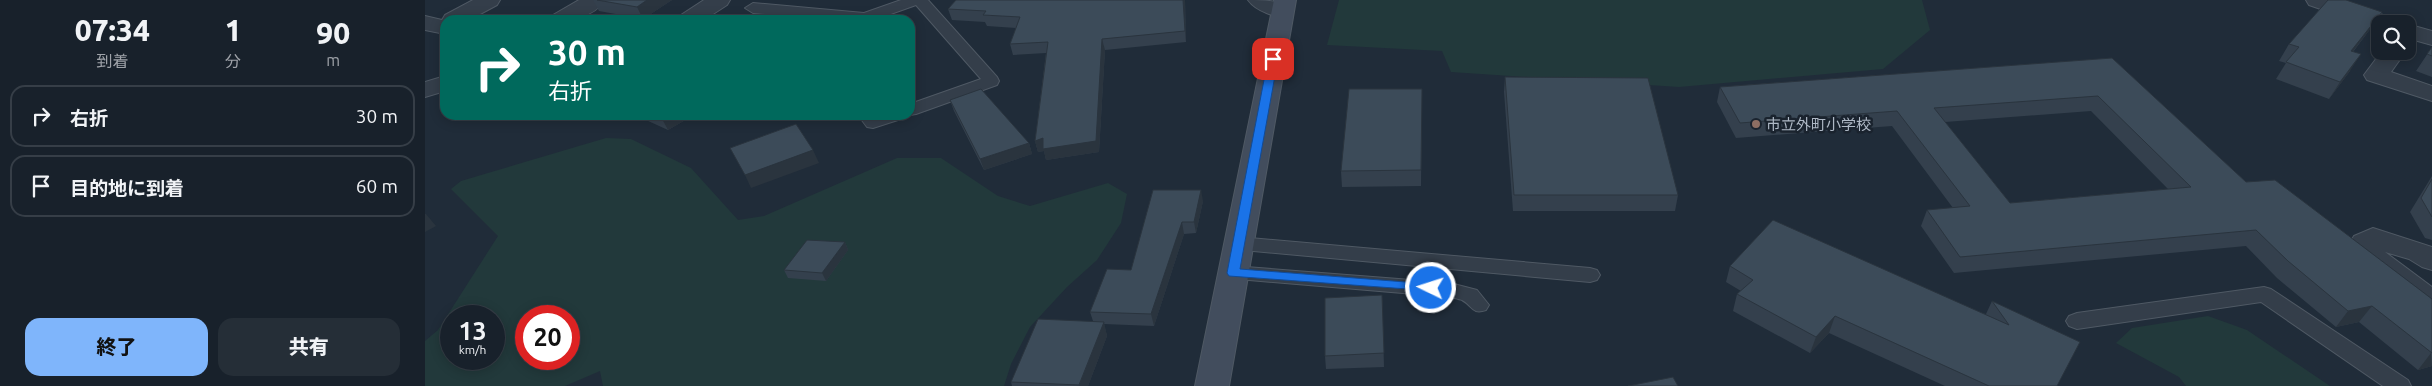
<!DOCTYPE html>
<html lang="ja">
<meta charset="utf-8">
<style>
:root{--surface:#18212b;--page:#252e37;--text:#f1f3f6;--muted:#9fa3a9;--line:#363e47;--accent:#7fb5fb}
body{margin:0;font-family:Ubuntu,"Noto Sans JP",sans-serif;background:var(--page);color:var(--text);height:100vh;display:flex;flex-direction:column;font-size:19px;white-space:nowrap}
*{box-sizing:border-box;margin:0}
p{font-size:16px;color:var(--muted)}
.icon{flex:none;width:28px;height:28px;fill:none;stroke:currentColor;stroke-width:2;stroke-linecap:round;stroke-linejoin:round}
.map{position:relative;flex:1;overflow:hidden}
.drawer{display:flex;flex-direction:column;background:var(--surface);width:425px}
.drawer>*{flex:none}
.banner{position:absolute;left:15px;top:15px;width:475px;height:105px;border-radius:15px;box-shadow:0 2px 12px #0003,0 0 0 1px var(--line);background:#00695c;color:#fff;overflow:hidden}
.fabs{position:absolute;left:1946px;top:15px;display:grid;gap:10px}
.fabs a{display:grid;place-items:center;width:45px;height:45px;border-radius:10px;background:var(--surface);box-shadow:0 2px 12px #0003,0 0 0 1px var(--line);font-size:25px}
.speed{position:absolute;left:15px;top:305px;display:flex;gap:10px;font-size:25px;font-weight:700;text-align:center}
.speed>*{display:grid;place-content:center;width:65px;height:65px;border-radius:50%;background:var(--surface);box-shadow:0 2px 12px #0003,0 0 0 1px var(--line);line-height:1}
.speed small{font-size:12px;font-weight:400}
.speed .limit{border:8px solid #d22;background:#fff;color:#111}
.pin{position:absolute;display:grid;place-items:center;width:42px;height:42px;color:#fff;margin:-21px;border-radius:10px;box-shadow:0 2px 8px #0006}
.me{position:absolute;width:55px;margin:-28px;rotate:274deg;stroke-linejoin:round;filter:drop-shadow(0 0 4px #0008)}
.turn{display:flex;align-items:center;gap:18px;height:105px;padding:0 25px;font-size:22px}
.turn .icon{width:65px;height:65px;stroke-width:2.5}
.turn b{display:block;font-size:35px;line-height:42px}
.eta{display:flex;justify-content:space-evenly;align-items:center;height:85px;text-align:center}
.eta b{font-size:30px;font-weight:800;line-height:35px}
.button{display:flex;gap:10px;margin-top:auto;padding:10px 25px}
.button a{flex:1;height:58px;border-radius:15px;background:var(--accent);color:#111;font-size:20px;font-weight:800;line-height:58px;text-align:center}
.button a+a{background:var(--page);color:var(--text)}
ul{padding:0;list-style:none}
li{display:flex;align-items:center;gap:15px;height:62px;margin:0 10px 8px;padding:0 15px;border:2px solid var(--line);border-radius:15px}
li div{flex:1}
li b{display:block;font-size:19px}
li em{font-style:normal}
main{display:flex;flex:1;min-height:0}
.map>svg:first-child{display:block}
.green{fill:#22393b;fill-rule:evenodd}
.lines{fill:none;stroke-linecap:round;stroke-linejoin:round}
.lane-casing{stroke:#4f5964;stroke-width:2}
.street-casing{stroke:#4f5964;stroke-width:2}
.secondary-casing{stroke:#4f5964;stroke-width:2}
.lane{fill:#343e4a;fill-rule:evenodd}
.street{fill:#343e4a;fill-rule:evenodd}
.secondary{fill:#424d5d;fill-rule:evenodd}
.wall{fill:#34404d;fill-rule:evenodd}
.shaded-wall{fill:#2a343e}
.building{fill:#3c4b59;stroke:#2a343e;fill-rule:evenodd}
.route{fill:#1a73e8;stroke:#114b97}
.education-dot{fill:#8d6e63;stroke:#1a232e;stroke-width:2}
.labels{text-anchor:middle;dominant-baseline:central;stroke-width:5;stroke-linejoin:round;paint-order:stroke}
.poi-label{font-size:15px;fill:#afb9c6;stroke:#1a232e;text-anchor:start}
</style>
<main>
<section class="drawer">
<div class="eta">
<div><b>07:34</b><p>到着</p></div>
<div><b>1</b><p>分</p></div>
<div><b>90</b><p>m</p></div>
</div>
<ul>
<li><svg class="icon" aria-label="right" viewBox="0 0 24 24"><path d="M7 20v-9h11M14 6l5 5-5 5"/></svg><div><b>右折</b></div><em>30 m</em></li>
<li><svg class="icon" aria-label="arrive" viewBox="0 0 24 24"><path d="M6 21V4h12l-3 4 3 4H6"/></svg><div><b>目的地に到着</b></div><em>60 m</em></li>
</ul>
<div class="button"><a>終了</a><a>共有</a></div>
</section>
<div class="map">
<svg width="2007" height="386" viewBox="0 0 2007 386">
<rect width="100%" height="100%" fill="#202c39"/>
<path class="green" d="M914,0h583l8,30 -47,39 -204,18 -228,-15 -9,-21 -115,-6z
M181,138l25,1 60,29 47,52 26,-4 133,-58h44l57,38 32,10 78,-23 19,11 -6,29 -24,37 -30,27 -37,40 -19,37 -7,22h-401l-3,-15 -35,15h-140v-45l13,-11 60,-94 -47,-47 10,-8zM26,316h43v43h-43zM101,316h43v43h-43z
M1783,316l39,14 83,56h-144l-7,-9 -63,-34 16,-15z"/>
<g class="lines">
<defs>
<path id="lane" d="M476,0h27l69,77 2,4 -2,4 -81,29 -6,1h-1l1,-11 71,-25 -65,-74 -42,15h-38l-83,-7 -8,-5 8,-5 111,10z
M433,115h46l-3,4 -28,9 -6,-1z
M814,237l351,31 7,2 3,5 -3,5 -7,2 -358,-33 -3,-5 3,-5z
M808,266l217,17 27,7 12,15 -3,5c-14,5 -13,-4 -24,-10 -3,-1 -8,-2 -12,-3l-224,-19 -3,-5 3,-5z
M1839,287l7,2 137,91 3,6h-28l-122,-84 -184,27 -8,-3 -3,-5 3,-5 8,-3z"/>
<path id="street" d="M48,0h27l-3,5 -28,15h-24v14l-20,-4v-14l17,4 3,-5z
M154,0h26c-13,19 -35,20 -55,20l3,-5z
M279,0h26l-3,5 -23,15h-26l3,-5z
M823,0c15,0 35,0 45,11l-3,5c-13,3 -34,-5 -42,-16z
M1881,0h32l57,19 3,5h-18l-1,5 -70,-24z
M1982,24l25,7v14l-25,-7z
M1957,51h24l-15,21 41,14v15l-65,-21 -3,-5z
M20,76v15l-20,6v-15z
M1948,228l59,19v23l-10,-3 -13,-8 -24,-7 47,35v27l-11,-3 -56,-44 -15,-24 4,-7z"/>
<path id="secondary" d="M849,0h22l-67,386h-34z"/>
</defs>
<use href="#lane" class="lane-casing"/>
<use href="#street" class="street-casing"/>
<use href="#secondary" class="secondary-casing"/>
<use href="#lane" class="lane"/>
<use href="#street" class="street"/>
<use href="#secondary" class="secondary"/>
</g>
<path class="wall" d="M168,0h79l-29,19 -44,-8z
M531,0h229l1,42 -81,8 -6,102 -53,8 -2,-9 -6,1 -3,-11 11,-88 -33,2 -3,-11 6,-16 -29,-2 -2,-4 -33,-2 -4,-11z
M1957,12l-11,16 -18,24 -3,19 -21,28 -53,-20 10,-16 -7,-2 10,-17z
M2007,47v30l-16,-6z
M1687,58l134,124 186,117v67l-14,4 -59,-48 -23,5 -59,-49 -31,-32 -292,27 -33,-47 6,-16 26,-2 -61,-82 -156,12 -19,-36 3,-15zM1666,111l77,78 -158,14 -65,-81z
M1080,77l173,118 -3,16h-162l-9,-119z
M997,89l-1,97 -79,1 -1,-16z
M525,100l79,43 3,11 -48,16 -30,-59z
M99,115h36l-10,6z
M210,115h59l-26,15z
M2007,176v64l-7,-2 -15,-26z
M778,201l-7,32 -12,1 -30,92 -50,-2 3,12 -19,50h-76l-1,-4 82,-61 -3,-9 41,-42z
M420,242l3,8 -22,31 -38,-3 -4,-8z
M1305,266l256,48 6,-13 65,85h-112l-116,-53 -19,20 -77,-42 4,-17 4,-3 -15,-9z
M957,295l2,72 -58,2 -1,-13z"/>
<path class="shaded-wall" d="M222,0h25l-29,19 -6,-12z
M758,0h2l1,42 -1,-11z
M1957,12l-11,16 -31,40 11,-17z
M677,39l3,11 -6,102 -53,8 -2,-9 -6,1 -3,-11z
M1936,54l-11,17 -21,28 11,-17z
M121,115h14l-10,6z
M239,115h30l-26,15 -7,-13z
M604,143l3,11 -48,16 -4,-11z
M388,150l6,13 -68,25 -6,-13z
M776,190l2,11 -7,32 -2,-11z
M0,214h1l10,12 -11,6z
M757,222l2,12 -30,92 -3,-12z
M420,242l3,8 -22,31 -4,-8z
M1947,306l-13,16 -23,5 12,-16z
M1410,316l-6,17 -19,20 6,-16z
M679,322l3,14 -19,50h-9z
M2006,353l1,13 -14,4z"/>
<path class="building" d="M172,0h50l-10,7z
M531,0h227l2,31 -83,8 -6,102 -53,8v-11l-8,3 13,-99 -38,2 10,-27 -37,-2 3,-4 -38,-2z
M1903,0h18l36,12 -31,39 10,3 -21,28 -54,-20 13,-15 -10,-3z
M2007,47v9l-5,-2z
M1687,58l134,124 29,-2 157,119v54l-60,-47 -24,5 -60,-50 -32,-31 -296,27 -33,-47 43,-4 -73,-95 -157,12 -20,-36zM1673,96l93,91 -181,16 -76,-95z
M1080,77l143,1 30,117h-164z
M556,89l48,54 -49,16 -30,-59z
M924,89h73l-1,81 -80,1z
M371,124l17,26 -68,25 -15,-27z
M2007,179v38l-11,-19z
M728,190h48l-7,32h-12l-31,92 -61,-2 17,-43 24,1z
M1348,220l236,105 -17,-24 88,41 -23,44h-68l-154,-70 -19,21 -79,-43 16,-14 -23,-14z
M382,240l38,2 -23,31 -38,-3z
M957,295l2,58 -59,3v-58z
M613,319l66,3 -25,63 -68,-3z
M1248,377l5,9h-50z"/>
<path class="route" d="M848,56l5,3 -38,210 191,15 4,1 2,3 -2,3 -206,-15 -2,-3 41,-214z"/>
<circle class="education-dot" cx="1331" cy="124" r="5"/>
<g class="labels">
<g class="poi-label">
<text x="1341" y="124">市立外町小学校</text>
</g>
</g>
</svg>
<div class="fabs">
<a><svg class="icon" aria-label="search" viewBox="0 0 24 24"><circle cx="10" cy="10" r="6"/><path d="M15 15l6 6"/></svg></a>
</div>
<div class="speed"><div>13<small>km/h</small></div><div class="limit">20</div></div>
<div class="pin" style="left:848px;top:59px;background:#d93025"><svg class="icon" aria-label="arrive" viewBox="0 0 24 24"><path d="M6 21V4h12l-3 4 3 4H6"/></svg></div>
<svg class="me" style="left:1006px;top:288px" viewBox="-20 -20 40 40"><circle r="17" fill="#1a73e8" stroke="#fff" stroke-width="3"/><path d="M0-11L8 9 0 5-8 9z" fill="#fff"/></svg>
<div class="banner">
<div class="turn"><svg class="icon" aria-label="right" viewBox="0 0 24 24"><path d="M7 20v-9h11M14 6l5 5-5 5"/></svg><div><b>30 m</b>右折</div></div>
</div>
</div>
</main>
